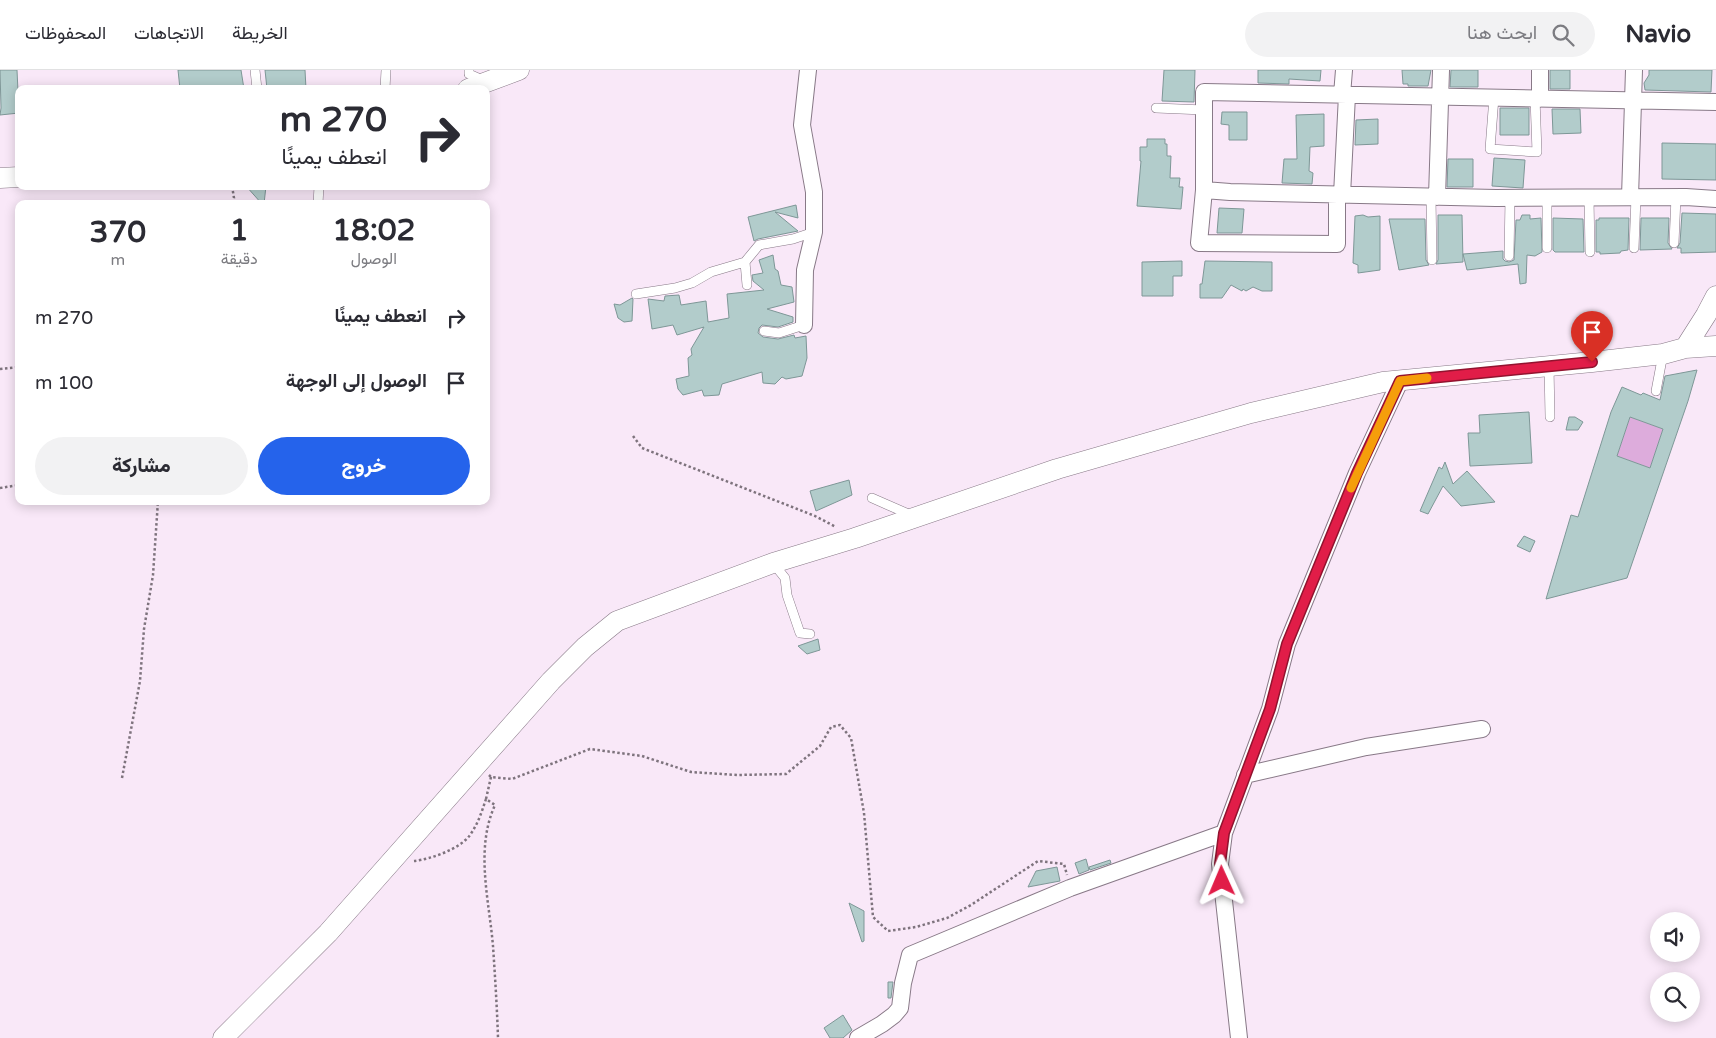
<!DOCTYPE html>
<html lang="ar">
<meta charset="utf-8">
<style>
:root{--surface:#fff;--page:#f2f2f3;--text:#2b2b33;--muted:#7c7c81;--line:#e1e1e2;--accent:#2563eb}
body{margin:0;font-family:"Varela Round",Vazirmatn,sans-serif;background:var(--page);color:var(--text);direction:rtl;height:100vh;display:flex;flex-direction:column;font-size:19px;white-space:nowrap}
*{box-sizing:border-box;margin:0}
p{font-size:16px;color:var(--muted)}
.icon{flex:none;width:28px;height:28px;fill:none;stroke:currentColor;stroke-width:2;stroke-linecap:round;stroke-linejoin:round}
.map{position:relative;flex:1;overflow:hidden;direction:ltr}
.side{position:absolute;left:15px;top:130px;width:475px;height:305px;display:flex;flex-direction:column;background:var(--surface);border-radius:10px;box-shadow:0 2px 12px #0003;direction:rtl}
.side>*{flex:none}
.hud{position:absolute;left:15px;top:15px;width:475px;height:105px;border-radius:10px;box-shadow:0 2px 12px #0003;direction:rtl;background:#fff;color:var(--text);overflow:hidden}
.fabs{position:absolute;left:1650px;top:842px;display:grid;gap:10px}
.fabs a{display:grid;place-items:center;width:50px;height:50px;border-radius:50%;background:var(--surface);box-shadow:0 2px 12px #0003;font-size:25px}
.pin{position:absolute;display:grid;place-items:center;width:42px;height:42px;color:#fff;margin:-51px -21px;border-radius:50% 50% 50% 0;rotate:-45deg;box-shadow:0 0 5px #0007}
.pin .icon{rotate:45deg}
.me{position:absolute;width:55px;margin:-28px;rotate:359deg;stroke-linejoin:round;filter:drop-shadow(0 0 4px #0008)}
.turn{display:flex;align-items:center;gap:18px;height:105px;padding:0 20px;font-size:22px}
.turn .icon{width:65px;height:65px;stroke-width:2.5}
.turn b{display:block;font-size:35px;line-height:42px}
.eta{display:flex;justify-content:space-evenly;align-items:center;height:85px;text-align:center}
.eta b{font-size:30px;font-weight:800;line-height:35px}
.action{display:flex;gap:10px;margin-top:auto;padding:10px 20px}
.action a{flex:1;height:58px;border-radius:30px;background:var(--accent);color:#fff;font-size:20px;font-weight:800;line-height:58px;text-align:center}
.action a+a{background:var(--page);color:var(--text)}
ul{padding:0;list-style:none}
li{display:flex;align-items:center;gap:15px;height:65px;padding:0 20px}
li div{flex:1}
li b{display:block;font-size:19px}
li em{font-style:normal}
header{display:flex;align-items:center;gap:30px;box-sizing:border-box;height:70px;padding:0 25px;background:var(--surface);border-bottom:1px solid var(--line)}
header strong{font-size:24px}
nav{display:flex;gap:28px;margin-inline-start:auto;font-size:18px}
.search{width:350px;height:45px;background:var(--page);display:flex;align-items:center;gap:12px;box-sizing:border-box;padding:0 18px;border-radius:28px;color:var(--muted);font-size:19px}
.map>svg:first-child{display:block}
.green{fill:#ddacdc}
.building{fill:#b2cccb;stroke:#7e9797;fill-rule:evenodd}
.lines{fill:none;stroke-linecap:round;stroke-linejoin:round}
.service-casing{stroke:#887987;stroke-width:10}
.minor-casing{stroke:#887987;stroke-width:18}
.tertiary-casing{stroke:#887987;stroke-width:21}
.path{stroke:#7e737d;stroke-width:2.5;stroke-dasharray:2.5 2.5;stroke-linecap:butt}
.service{stroke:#fff;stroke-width:9}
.minor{stroke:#fff;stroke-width:16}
.tertiary{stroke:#fff;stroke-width:20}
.route-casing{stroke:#92132f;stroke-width:12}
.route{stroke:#e11d48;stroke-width:9}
.slow{stroke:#f59e0b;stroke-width:9}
</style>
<header>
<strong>Navio</strong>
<div class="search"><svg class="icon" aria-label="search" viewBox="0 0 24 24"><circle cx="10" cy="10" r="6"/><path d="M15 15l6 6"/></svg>ابحث هنا</div>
<nav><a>الخريطة</a><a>الاتجاهات</a><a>المحفوظات</a></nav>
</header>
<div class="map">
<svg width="1716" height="968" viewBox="0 0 1716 968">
<rect width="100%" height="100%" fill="#f9e8f8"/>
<path class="green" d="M1630,347l33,12 -13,39 -33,-12z"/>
<path class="building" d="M0,0h17l2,43 -19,2 1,-7z
M178,0h63l3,19h-64z
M265,0h40l1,19h-39z
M1164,0h31l-1,32 -32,-1z
M1258,0h63l-1,11 -31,-2v5l-31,-1z
M1402,0h29l-3,16h-20v-2h-5z
M1451,0h27v17h-28z
M1550,0h20v19h-20z
M1649,0h63l-1,22 -66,-2 -1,-7 5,-8z
M1500,38h29v27h-29z
M1552,39h28l1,24 -28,1z
M1222,42h25v28h-18v-15l-8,-1z
M1324,44v32l-14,1 -1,24 4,2 -1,11 -30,-1 2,-24h13l-1,-44z
M1378,49v25l-23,1 1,-25z
M1147,69h18v5h2v12h4l-1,22h10l-1,9h4l-2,22 -44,-3 4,-45h-1v-14h7z
M1662,73l54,1v36l-54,-1z
M1494,88l31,2 -2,28 -31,-2z
M1448,89h25v28h-26z
M246,116h20l-2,18h-2z
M796,135l2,13 -23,-6 23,19 -40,8 -4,2 -6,-24z
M1219,138l25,1 -2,24h-25z
M1682,143l34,1v38l-35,1v-5h-4l3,-5z
M1363,145l5,2 12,-1v54l-22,3v-8l-5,-2 2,-47z
M1438,145h24l1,47 -27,2 2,-4z
M1522,145h8v4l11,-1 1,34 -7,4 -8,-1 -1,28 -6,1 -2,-20 -51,6 -4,-16 40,-3v8l2,2 4,1 5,-2 2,-40h4z
M1553,148l30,1 1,33h-29l-2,-2z
M1599,148h30l-1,32 -7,1 -1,2 -20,1v-2h-4v-32h3z
M1641,148h28l-1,25 4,6 -32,1z
M1389,149h36l1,41 3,5 -30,5z
M773,185l2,14 3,2 3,14 11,2 2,15 -27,7 26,8v5l-15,5 -16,-2 -3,3 -1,5 5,4 15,2 16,-4 1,3 11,-2 1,22 -5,18 -16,3 -4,-2 -7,7 -12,-1 -1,-11 -40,12 -3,11 -15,1 -2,-6 -19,5 -5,-6 -2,-10 13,-3 -1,-18 4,-3 -1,-6 13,-22 -27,8 -4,-10 -21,4 -4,-30 16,2 1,-5 14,-1 2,10 25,-4 2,21 21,-4 -2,-24 37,-4 -11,-9 -1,-6 11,-2 -4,-13z
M1182,191v15h-9v20h-31v-34z
M1205,191l67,1v29h-10l-9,-4 -7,4 -3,-2 -1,2 -11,-6 -9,13h-22v-14h2z
M632,228l1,1 -1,22 -8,1 -6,-4 -4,-14 6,1z
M1697,300l-9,31 -61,177 -81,21 25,-84 7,2 33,-105 11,-25 19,8 2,-2 17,7 5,-24zM1630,347l33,12 -13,39 -33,-12z
M1529,342l3,51 -62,3 -2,-33h12l-1,-18z
M1569,347h6l8,5 -5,8h-12z
M1445,392l8,22 14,-13 28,31 -34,4 -18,-20 -15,28 -8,-3 19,-44 3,2z
M849,410l3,15 -36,16 -6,-20z
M1524,466l11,5 -5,11 -13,-6z
M818,569l2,11 -13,4 -9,-8z
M1086,789l3,11 -10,4 -4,-11z
M1110,790l1,3 -21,7 -1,-3z
M1057,797l3,14 -32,6 8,-16z
M849,833l15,8v30l-2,1z
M888,912h5l-2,16h-3z
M843,945l9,15 -9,8h-13l-6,-10z"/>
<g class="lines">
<defs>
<path id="service" d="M255,0l2,19
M469,0v4l16,7
M385,19l1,-19
M1494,27l-4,52 47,3 -2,-54
M1156,38l48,2
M1431,127l1,63
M1547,128v50
M1589,128l1,54
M318,134l1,-18
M1674,173l2,-46
M1634,178l2,-51
M1509,186l1,-58
M747,215l-2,-23 14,-17 34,-6 21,-7
M636,224l39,-6 17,-5 19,-11 34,-10
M764,261l15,2 25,-8
M1549,296l1,51
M1656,321l7,-37
M872,428l41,18
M773,493l12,15 2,17 13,38 10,1"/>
<path id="minor" d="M1342,25l2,-25
M1540,29v-29
M1716,32l-512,-10v98l26,2 266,6 190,-1 30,2
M1204,120l-5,53 138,1v-49
M1342,125l5,-100
M1437,127l4,-127
M1630,127l4,-127
M804,255l1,-55 9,-38v-40l-12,-67 6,-55
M1245,705l121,-28 116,-18
M858,968l24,-14 12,-9 6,-7 3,-25 7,-28 160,-67 154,-55
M1239,968l-19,-174 4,-31 46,-124 17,-65 70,-171 43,-92"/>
<path id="tertiary" d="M468,19l51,-19
M0,108l19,-1
M1685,278l21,-33 10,-19
M223,968l105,-105 223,-252 34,-34 32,-26 156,-58 82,-25 202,-69 194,-56 132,-31 209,-20 71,-8 22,-6 31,-2"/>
</defs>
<use href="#service" class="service-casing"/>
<use href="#minor" class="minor-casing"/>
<use href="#tertiary" class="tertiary-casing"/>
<path class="path" d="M232,116l2,12 -1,6
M0,299l19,-2
M633,366l9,12 173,68 21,11
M0,418l19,-3
M489,705l2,2 21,2 78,-30 52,7 49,16 46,3 49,-1 34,-28 11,-19 9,-2 11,13 13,75 9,104 15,14 28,-4 31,-9 24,-13 67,-44 26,3 3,11
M491,707l-5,22 9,6c-20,44 -6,94 -2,141 2,30 4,61 5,92
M122,708l18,-97 4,-52 9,-54 5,-74
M414,791c17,-2 46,-12 56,-26 8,-11 12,-24 16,-36"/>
<use href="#service" class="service"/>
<use href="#minor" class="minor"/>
<use href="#tertiary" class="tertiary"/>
</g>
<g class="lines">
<defs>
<path id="route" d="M1222,811l-2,-17 4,-31 46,-124 17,-65 70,-171 43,-92 192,-19"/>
</defs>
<use href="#route" class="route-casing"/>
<use href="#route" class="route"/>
<path class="slow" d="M1351,418l49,-107 27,-3"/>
</g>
</svg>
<div class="fabs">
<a><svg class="icon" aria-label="sound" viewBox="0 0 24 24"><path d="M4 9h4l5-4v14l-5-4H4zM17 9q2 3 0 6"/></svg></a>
<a><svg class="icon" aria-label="search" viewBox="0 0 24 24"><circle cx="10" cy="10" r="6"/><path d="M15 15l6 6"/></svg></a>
</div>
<div class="pin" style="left:1592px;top:292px;background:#d93025"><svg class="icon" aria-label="arrive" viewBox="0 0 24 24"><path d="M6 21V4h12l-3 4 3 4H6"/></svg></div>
<svg class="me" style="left:1222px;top:811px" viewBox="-20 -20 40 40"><path d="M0-17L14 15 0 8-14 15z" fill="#e11d48" stroke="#fff" stroke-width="4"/></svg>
<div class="hud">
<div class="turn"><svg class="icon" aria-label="right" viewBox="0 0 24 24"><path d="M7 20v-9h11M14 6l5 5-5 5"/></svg><div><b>270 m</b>انعطف يمينًا</div></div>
</div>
<section class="side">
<div class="eta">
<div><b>18:02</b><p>الوصول</p></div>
<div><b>1</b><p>دقيقة</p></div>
<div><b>370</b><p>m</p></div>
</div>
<ul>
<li><svg class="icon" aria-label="right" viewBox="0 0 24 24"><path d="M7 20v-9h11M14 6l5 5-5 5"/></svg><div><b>انعطف يمينًا</b></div><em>270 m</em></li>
<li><svg class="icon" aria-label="arrive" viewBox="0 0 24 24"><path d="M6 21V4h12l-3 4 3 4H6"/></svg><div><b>الوصول إلى الوجهة</b></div><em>100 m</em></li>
</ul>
<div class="action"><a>خروج</a><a>مشاركة</a></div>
</section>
</div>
